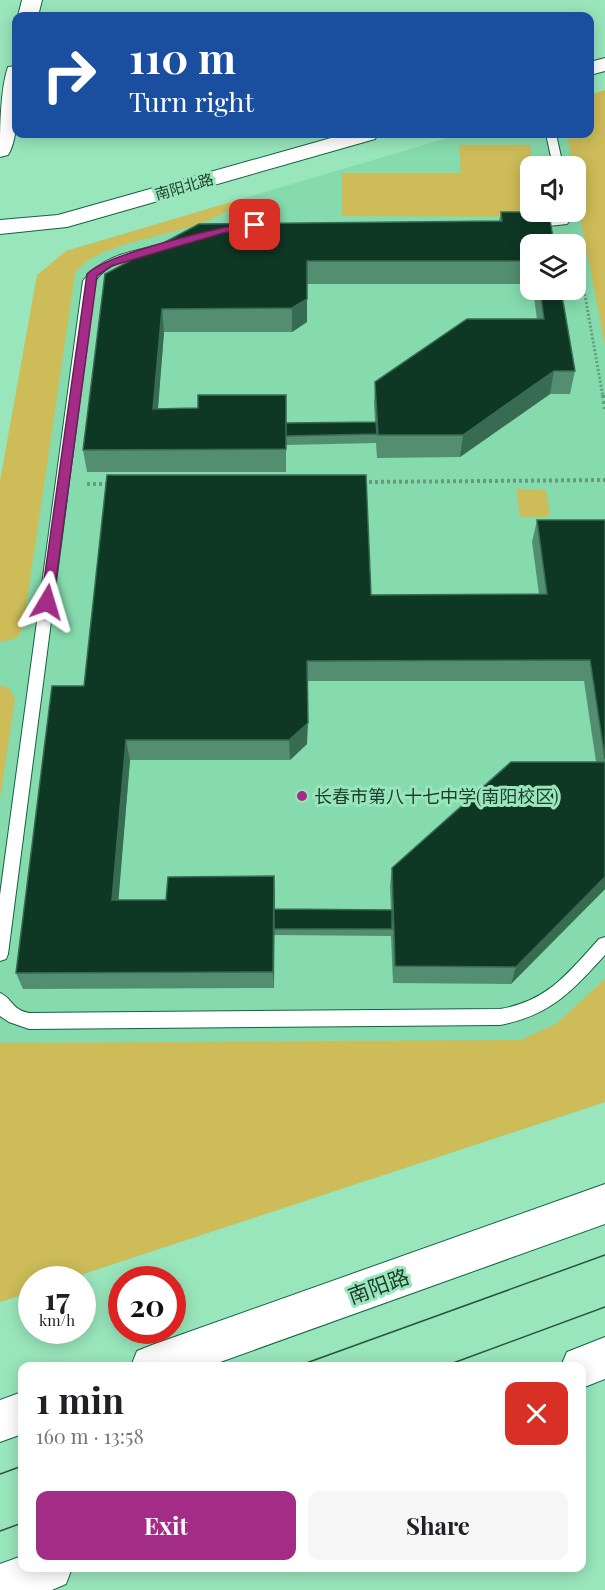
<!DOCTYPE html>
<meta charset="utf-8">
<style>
:root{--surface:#fff;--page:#f6f6f6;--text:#202124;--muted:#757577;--accent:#a32d86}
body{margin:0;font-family:"Playfair Display","Noto Sans SC",serif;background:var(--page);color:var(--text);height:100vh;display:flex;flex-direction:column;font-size:22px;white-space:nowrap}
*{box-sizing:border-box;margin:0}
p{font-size:20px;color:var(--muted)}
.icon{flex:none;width:33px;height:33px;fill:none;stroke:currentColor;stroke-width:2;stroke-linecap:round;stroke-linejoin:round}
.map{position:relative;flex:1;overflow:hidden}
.drawer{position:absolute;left:18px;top:1362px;width:568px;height:210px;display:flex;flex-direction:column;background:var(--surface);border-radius:12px;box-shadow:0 3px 15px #0003}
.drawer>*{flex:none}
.top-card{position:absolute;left:12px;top:12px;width:582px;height:126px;border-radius:12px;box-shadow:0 3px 15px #0003;background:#1a4fa0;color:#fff;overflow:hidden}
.fabs{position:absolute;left:520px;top:156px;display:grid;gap:12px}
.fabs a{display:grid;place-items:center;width:66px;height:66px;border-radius:12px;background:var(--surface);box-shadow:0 3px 15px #0003;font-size:30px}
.speed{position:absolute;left:18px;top:1266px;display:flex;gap:12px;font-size:30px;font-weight:700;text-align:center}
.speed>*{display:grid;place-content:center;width:78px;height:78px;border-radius:50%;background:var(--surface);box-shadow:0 3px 15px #0003;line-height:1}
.speed small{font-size:15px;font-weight:400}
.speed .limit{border:9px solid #d22;background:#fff;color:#111}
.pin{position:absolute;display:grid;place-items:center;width:51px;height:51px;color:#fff;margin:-26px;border-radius:12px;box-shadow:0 3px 9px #0006}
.me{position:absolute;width:66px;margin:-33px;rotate:7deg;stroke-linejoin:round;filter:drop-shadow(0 0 4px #0008)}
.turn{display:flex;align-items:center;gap:21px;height:126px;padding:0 18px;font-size:27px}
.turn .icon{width:78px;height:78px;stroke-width:2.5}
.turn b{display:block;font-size:42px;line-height:51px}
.round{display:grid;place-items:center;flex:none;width:63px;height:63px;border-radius:12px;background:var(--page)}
.overview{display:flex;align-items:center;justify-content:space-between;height:102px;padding:0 18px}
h1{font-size:36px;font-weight:700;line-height:45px}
.primary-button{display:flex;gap:12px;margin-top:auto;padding:12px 18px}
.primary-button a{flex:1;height:69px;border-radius:12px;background:var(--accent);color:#fff;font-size:24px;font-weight:700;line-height:69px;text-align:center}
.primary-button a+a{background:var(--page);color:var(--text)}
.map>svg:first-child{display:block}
.built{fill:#85dbad;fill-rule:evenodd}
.green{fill:#cdbc58}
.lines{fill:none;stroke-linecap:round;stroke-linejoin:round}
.lane-casing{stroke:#0f6441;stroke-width:2}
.street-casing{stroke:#0f6441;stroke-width:2}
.secondary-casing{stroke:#0f6441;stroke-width:2}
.path-far1{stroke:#639c7d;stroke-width:3;stroke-dasharray:2 2;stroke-linecap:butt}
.path{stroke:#639c7d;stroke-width:4;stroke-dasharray:3 3;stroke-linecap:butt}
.lane{fill:#fff;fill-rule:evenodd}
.street{fill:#fff;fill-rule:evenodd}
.secondary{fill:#fff;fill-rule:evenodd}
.tram{stroke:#2d533f;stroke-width:1.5}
.wall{fill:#548e70;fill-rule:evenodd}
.shaded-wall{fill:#386c52}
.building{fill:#0e3724;stroke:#386c52;stroke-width:1.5}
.route{fill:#a32d86;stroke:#6a1d57;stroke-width:1.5}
.poi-dot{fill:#a32d86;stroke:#99e6bc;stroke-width:2}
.labels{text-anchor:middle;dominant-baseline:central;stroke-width:6;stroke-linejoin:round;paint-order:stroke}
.far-street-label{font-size:15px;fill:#1d3d2c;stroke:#99e6bc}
.poi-label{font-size:18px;fill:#1d3d2c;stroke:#99e6bc;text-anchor:start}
.near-street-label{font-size:21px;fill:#1d3d2c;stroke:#99e6bc}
</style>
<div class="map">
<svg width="605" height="1590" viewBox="0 0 605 1590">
<rect width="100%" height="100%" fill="#99e6bc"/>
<path class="built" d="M605,90v1012l-537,177 -36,1 -1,12 -31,10v-813l66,-238 395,-117h129v-39zM531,166h45v46h-45zM531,244h45v46h-45z"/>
<path class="green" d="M605,90v255l-27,-138 3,-1 -5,-40h-3l-6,-32h23v-39z
M459,145h71l3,21 -2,46 8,5 -197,-1v-43h119z
M238,200l1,2c-37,36 -142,34 -164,72l-52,354 -6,10 -17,4v-161l37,-206 29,-24z
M516,489l30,1 4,24 -6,3h-24z
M0,685l9,3 6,11 -15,100z
M605,979v123l-537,177 -36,1 -1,12 -31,10v-259l520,-3 36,-16z"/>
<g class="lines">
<defs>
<path id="lane" d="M546,134h10l7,32h-10z
M563,212h10v4l-6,8 -37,4 -5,-3 5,-3 30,-3z
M164,244l6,3 -2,2c-23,7 -59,10 -73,32l-87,673 -2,5 -6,2v-66l83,-614c18,-26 52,-30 81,-37z
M605,937v18c-34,37 -54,60 -105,70l-471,4 -20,-7 -9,-6v-23c12,5 12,17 29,20l471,-4c48,-8 68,-36 99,-70z"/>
<path id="street" d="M605,58v13l-15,4v-13z
M345,134h33l-3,5 -308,88 -67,7v-14l58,-5z"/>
<path id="secondary" d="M22,0h20l-4,16h-20z
M16,66c2,21 4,71 -8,89l-8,2c0,-26 0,-67 8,-90z
M605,1184v40l-396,142h-78l6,-15 15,-6z
M605,1337v42l-23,9v-22h-21l6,-14z
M22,1392v42l-22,8v-42z
M22,1556v12h50l-6,16 -14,6h-52v-26z"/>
</defs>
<use href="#lane" class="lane-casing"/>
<use href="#street" class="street-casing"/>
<use href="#secondary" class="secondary-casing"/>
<path class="path-far1" d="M575,239l28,158"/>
<path class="path" d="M603,395l2,14
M363,482l242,-2
M87,484h22"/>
<use href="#lane" class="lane"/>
<use href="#street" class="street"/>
<use href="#secondary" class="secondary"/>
<path class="tram" d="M298,1366l307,-111
M445,1366l160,-59
M0,1474l22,-8
M0,1531l22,-8"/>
</g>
<path class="wall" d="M501,212l30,32v40h-224v38l-15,10h-128l-6,77 129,14 88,-1 -1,-18 1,-22 162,-63 -4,-29h28l14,81 -5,23h-20l-90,63 -83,1 -1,-15 -90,2v27h-199l-4,-22 22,-176 394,-53z
M537,520h68v369l-94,95 -118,-1 -2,-47 -117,-1v53l-251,1 -7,-16 68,-287 287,-91 168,-1 -7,-52zM307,681h277l12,81 -204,106 -2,18 1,24 -117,-1 1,-15 -109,6h-48l12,-140h160l17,-16z"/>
<path class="shaded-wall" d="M307,261v61l-15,10v-24z
M162,309l2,23 -8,99 -3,-22z
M554,371l-4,23 -90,63 3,-22z
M308,723l-1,21 -17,16 -1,-20z
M126,740l4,20 -13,158 -5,-18z
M274,876l1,18 -1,94 -1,-16z
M605,877v12l-94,95 5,-17z"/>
<path class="building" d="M501,212h39l2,8h8l4,24h-23v17h-224v38l-15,9 -130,1 -9,100 45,-1v-13h88v54l-203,1 22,-176 94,-50 303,-3z
M540,290h21l14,81h-21l-91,64h-85l-3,-53 92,-63h77z
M376,422l1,12 -91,2v-13z
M107,475h259l5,120 176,-1 -10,-74h68v239l-15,-99 -283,1 1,62 -19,17h-163l-14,160h54l2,-23 106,-1 -1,96 -257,1 36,-287h32z
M511,762h94v115l-89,90 -121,-1 -3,-98z
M274,909l118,1v19h-118z"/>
<path class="route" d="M255,222l5,3 -2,2 -35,6 -112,33 -14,10 -44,326 -6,5 -5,-2 -1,-3 46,-328c20,-21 135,-47 168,-52z"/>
<circle class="poi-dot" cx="302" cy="796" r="6"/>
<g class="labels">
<g class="far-street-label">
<text transform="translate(184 186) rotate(-16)">南阳北路</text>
</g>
<g class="poi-label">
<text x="314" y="796">长春市第八十七中学(南阳校区)</text>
</g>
<g class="near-street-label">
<text transform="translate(378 1285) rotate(-20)">南阳路</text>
</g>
</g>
</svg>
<div class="fabs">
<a><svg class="icon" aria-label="sound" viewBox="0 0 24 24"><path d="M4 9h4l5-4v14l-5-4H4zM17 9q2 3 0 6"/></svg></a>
<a><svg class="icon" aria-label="layers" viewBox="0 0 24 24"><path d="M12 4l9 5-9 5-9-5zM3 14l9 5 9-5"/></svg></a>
</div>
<div class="speed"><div>17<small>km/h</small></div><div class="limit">20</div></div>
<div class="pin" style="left:255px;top:225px;background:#d93025"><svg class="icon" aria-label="arrive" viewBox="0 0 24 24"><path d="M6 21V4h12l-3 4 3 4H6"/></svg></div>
<svg class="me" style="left:47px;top:602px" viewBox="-20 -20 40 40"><path d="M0-17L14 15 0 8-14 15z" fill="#a32d86" stroke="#fff" stroke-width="4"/></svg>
<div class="top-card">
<div class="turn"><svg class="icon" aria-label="right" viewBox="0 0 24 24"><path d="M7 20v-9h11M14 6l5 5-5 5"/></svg><div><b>110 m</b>Turn right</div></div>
</div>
<section class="drawer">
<div class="overview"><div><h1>1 min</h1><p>160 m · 13:58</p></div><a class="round" style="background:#d93025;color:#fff"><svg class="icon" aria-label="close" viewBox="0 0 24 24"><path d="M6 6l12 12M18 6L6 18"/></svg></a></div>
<div class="primary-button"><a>Exit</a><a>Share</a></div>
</section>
</div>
